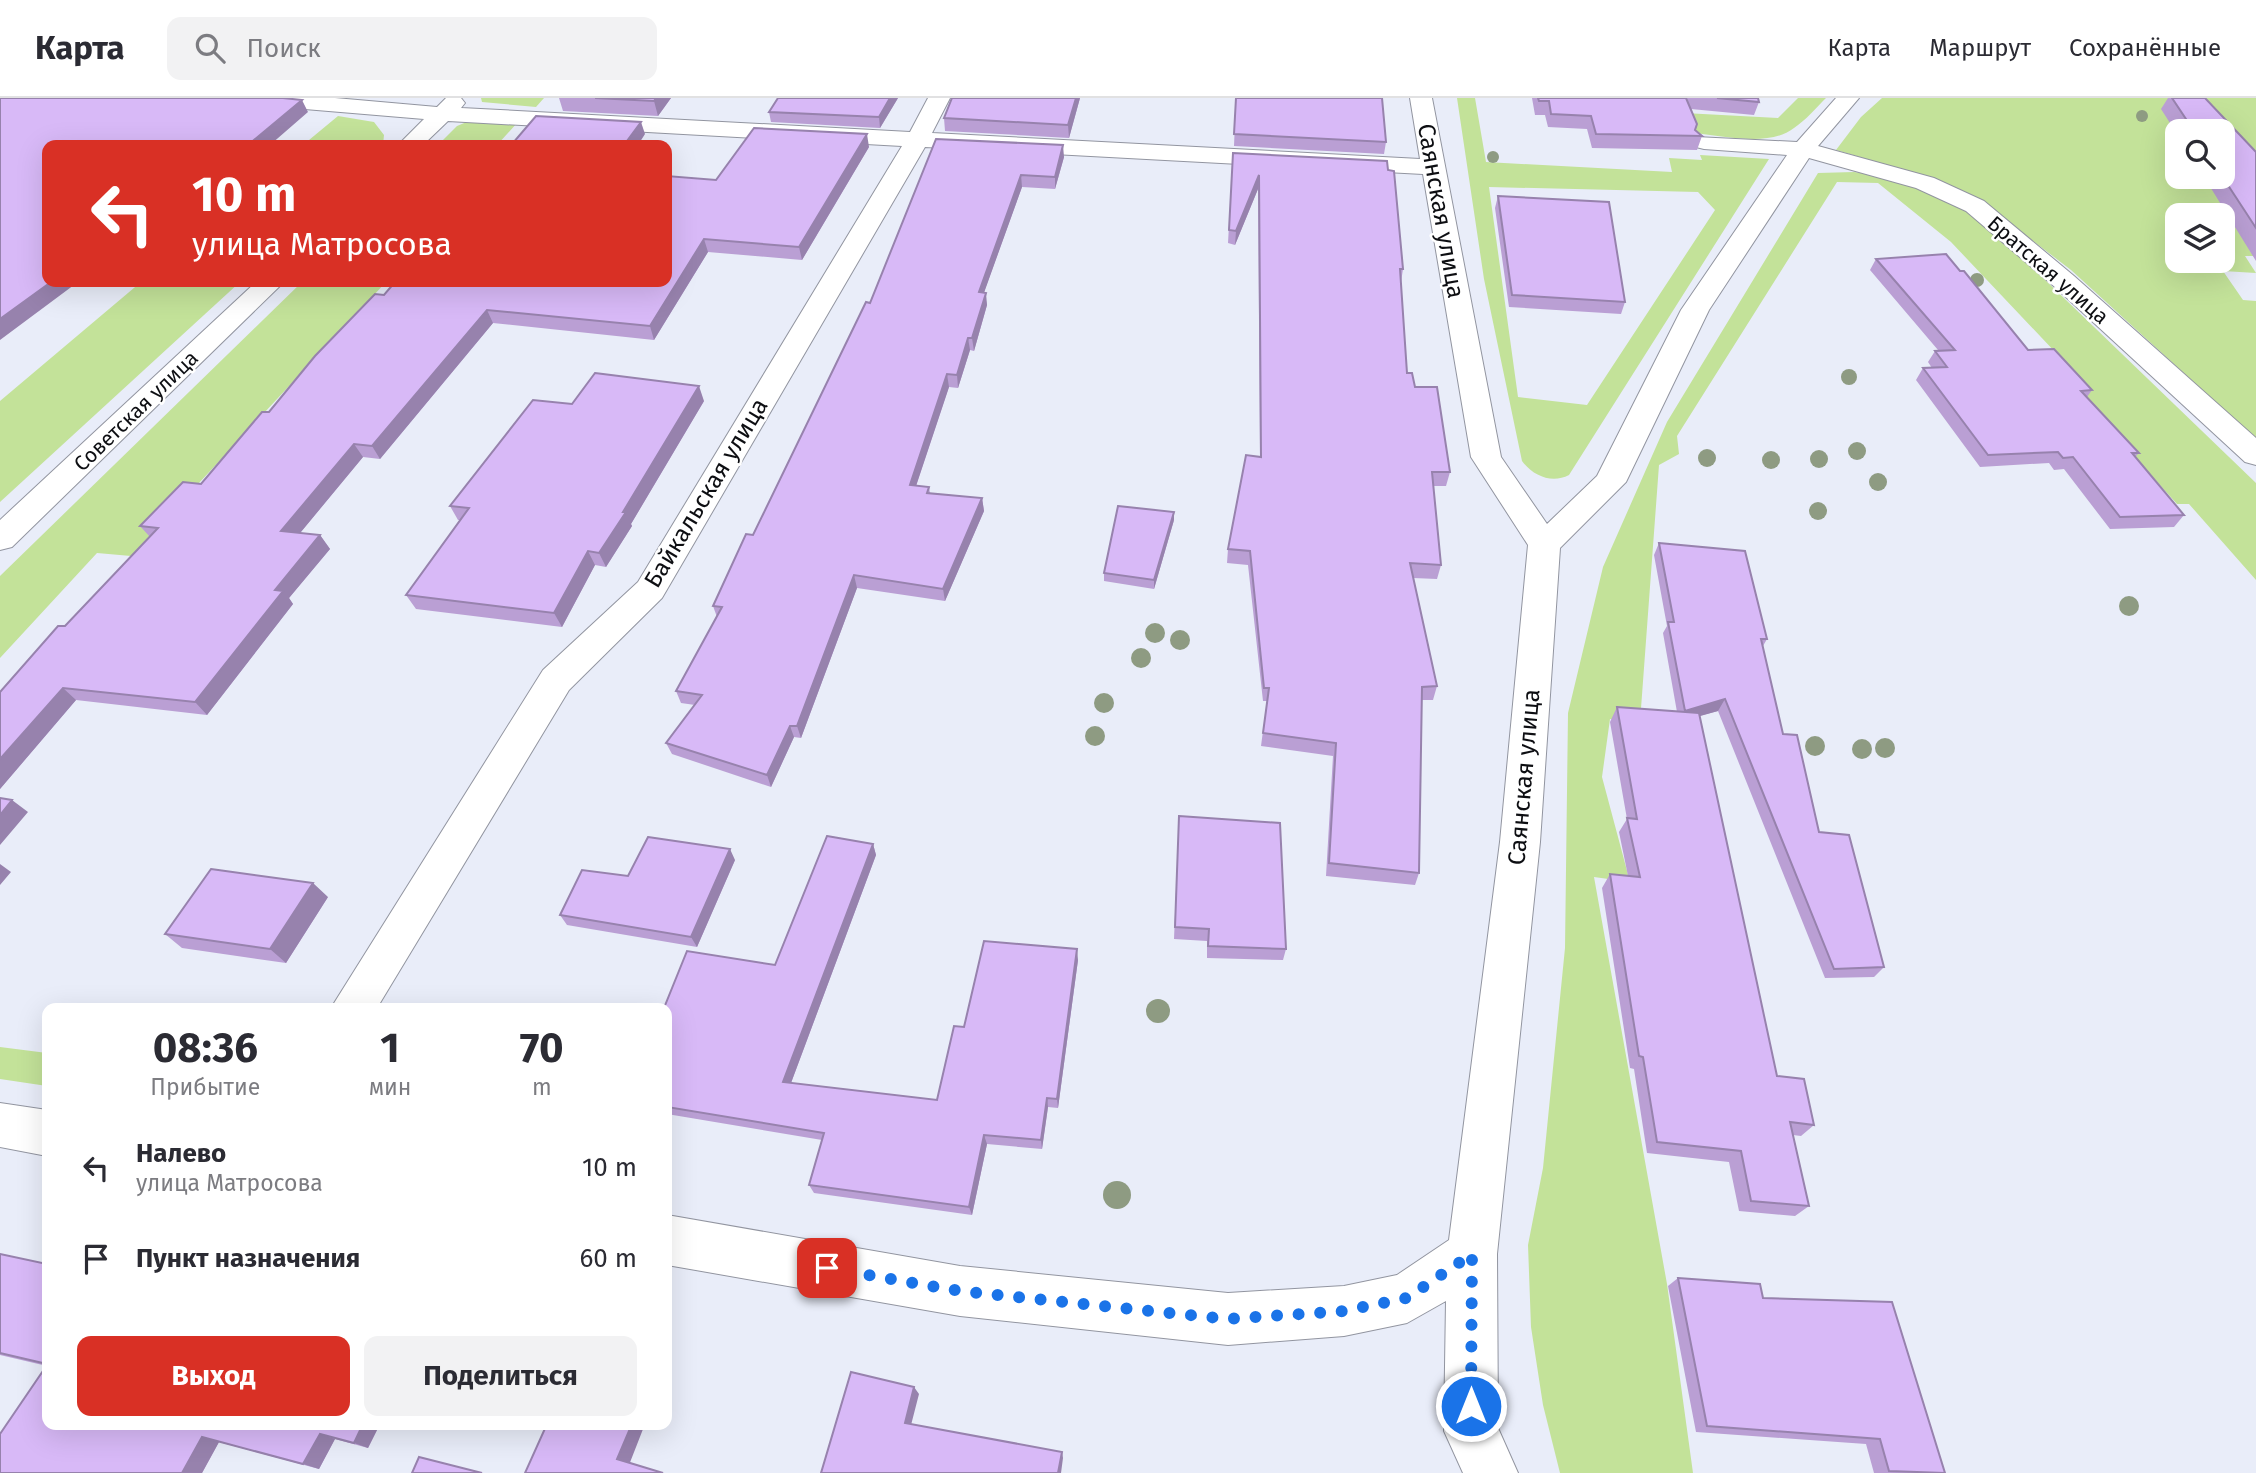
<!DOCTYPE html>
<html lang="ru">
<meta charset="utf-8">
<style>
:root{--surface:#fff;--page:#f2f2f3;--text:#2b2b33;--muted:#7c7c81;--line:#e1e1e2;--accent:#d93025}
body{margin:0;font-family:"Fira Sans",sans-serif;background:var(--page);color:var(--text);height:100vh;display:flex;flex-direction:column;font-size:26px;white-space:nowrap}
*{box-sizing:border-box;margin:0}
p{font-size:23px;color:var(--muted)}
.icon{flex:none;width:38px;height:38px;fill:none;stroke:currentColor;stroke-width:2;stroke-linecap:round;stroke-linejoin:round}
.map{position:relative;flex:1;overflow:hidden}
.side{position:absolute;left:42px;top:905px;width:630px;height:427px;display:flex;flex-direction:column;background:var(--surface);border-radius:14px;box-shadow:0 7px 28px #0002}
.side>*{flex:none}
.hud{position:absolute;left:42px;top:42px;width:630px;height:147px;border-radius:14px;box-shadow:0 7px 28px #0002;background:#d93025;color:#fff;overflow:hidden}
.fabs{position:absolute;left:2165px;top:21px;display:grid;gap:14px}
.fabs a{display:grid;place-items:center;width:70px;height:70px;border-radius:14px;background:var(--surface);box-shadow:0 7px 28px #0002;font-size:35px}
.pin{position:absolute;display:grid;place-items:center;width:60px;height:60px;color:#fff;margin:-30px;border-radius:14px;box-shadow:0 4px 10px #0006}
.me{position:absolute;width:77px;margin:-38px;rotate:0deg;stroke-linejoin:round;filter:drop-shadow(0 0 5px #0008)}
.turn{display:flex;align-items:center;gap:24px;height:147px;padding:0 35px;font-size:32px}
.turn .icon{width:91px;height:91px;stroke-width:2.5}
.turn b{display:block;font-size:49px;line-height:60px}
.eta{display:flex;justify-content:space-evenly;align-items:center;height:119px;text-align:center}
.eta b{font-size:42px;font-weight:700;line-height:49px}
.primary-button{display:flex;gap:14px;margin-top:auto;padding:14px 35px}
.primary-button a{flex:1;height:80px;border-radius:14px;background:var(--accent);color:#fff;font-size:28px;font-weight:700;line-height:80px;text-align:center}
.primary-button a+a{background:var(--page);color:var(--text)}
ul{padding:0;list-style:none}
li{display:flex;align-items:center;gap:21px;height:91px;padding:0 35px}
li div{flex:1}
li b{display:block;font-size:26px}
li em{font-style:normal}
header{display:flex;align-items:center;gap:42px;box-sizing:border-box;height:98px;padding:0 35px;background:var(--surface);border-bottom:2px solid var(--line)}
header strong{font-size:33px}
nav{display:flex;gap:38px;margin-inline-start:auto;font-size:24px}
.search{width:490px;height:63px;background:var(--page);display:flex;align-items:center;gap:18px;box-sizing:border-box;padding:0 24px;border-radius:14px;color:var(--muted);font-size:26px}
.map>svg:first-child{display:block}
.green{fill:#c3e299;fill-rule:evenodd}
.lines{fill:none;stroke-linecap:round;stroke-linejoin:round}
.minor-casing{stroke:#9295a0;stroke-width:2}
.minor{fill:#fff;fill-rule:evenodd}
.tree{fill:#8e9b82}
.wall{fill:#ba9fd4}
.shaded-wall{fill:#9782ad}
.building{fill:#d8b9f7;stroke:#9782ad;stroke-width:2}
.route{stroke:#1a73e8;stroke-width:12;stroke-dasharray:0 21.6}
.labels{text-anchor:middle;dominant-baseline:central;stroke-width:5;stroke-linejoin:round;paint-order:stroke}
.far-street-label{font-size:21px;fill:#0d0e12;stroke:#fff}
.street-label{font-size:24px;fill:#0d0e12;stroke:#fff}
</style>
<header>
<strong>Карта</strong>
<div class="search"><svg class="icon" aria-label="search" viewBox="0 0 24 24"><circle cx="10" cy="10" r="6"/><path d="M15 15l6 6"/></svg>Поиск</div>
<nav><a>Карта</a><a>Маршрут</a><a>Сохранённые</a></nav>
</header>
<div class="map">
<svg width="2256" height="1375" viewBox="0 0 2256 1375">
<rect width="100%" height="100%" fill="#e9edf9"/>
<path class="green" d="M481,0h63l-8,9 -54,-5z
M1457,0h18l11,64 186,10 -3,-14 33,2 -2,-5 69,4 -200,316c-17,9 -36,1 -47,-14l-38,-182zM1489,89l209,5 17,18 -128,195 -69,-8z
M1798,0h28c-10,10 -20,22 -32,30 -26,20 -71,7 -102,5l-8,-20 94,5z
M1882,0h374v158h-11l11,17 -33,-2 20,29 13,1v138l-185,-169 -81,-62 -96,-41 -58,-17 25,-33zM2177,33h45v46h-45zM2177,117h45v46h-45z
M338,18l36,6 10,13 -1,10h-80z
M469,23l49,1 -21,23h-59l19,-19z
M1854,74l33,5 36,12 58,29 275,265v97l-67,-76h-12l-135,-149 15,-1 -106,-112 -73,-59 -41,-1 -160,254 2,18 -20,11 -19,257 -30,-3 -8,58 28,105 -36,-5 73,407 26,189h-133l-17,-68 -12,-78 -3,-82 15,-77 22,-220 3,-235 35,-146 64,-145 151,-249z
M141,184h99l-240,220v-101z
M302,184h84l-255,274 -34,-3 -97,105v-82z
M0,949l47,6v33l-47,-7z"/>
<g class="lines">
<defs>
<path id="minor" d="M246,0h89l102,9 9,-9h15l4,5 -4,5 449,24 18,-34h22l-18,35 488,26 -10,-61h22l69,359 46,67 50,-48 84,-166 106,-155 -83,-6 -8,-2 -4,-5 4,-5 101,5 39,-44h23l-41,48 116,32 50,23 90,75 182,162v27l-11,-3 -189,-174 -90,-77 -50,-23 -107,-30 -100,152 -83,172 -66,66 -20,294 -43,412 1,174 20,45h-55l-19,-42 2,-130 -39,22 -63,13 -116,9 -268,-29 -293,-51v-50l293,51 268,27 116,-7 53,-11 52,-35 51,-398 28,-297 -57,-88 -48,-283 -498,-27 -263,451 -93,92 -192,318h-46l212,-338 95,-88 264,-436 -454,-25 -25,24h-25l26,-26 -167,-14z
M256,184h28l-272,265 -12,3v-30z
M0,1005l47,7v46l-47,-9z"/>
</defs>
<use href="#minor" class="minor-casing"/>
<use href="#minor" class="minor"/>
</g>
<g class="tree">
<circle cx="2142" cy="18" r="6"/>
<circle cx="1493" cy="59" r="6"/>
<circle cx="1977" cy="182" r="7"/>
<circle cx="1849" cy="279" r="8"/>
<circle cx="1857" cy="353" r="9"/>
<circle cx="1707" cy="360" r="9"/>
<circle cx="1819" cy="361" r="9"/>
<circle cx="1771" cy="362" r="9"/>
<circle cx="1878" cy="384" r="9"/>
<circle cx="1818" cy="413" r="9"/>
<circle cx="2129" cy="508" r="10"/>
<circle cx="1155" cy="535" r="10"/>
<circle cx="1180" cy="542" r="10"/>
<circle cx="1141" cy="560" r="10"/>
<circle cx="1104" cy="605" r="10"/>
<circle cx="1095" cy="638" r="10"/>
<circle cx="1815" cy="648" r="10"/>
<circle cx="1885" cy="650" r="10"/>
<circle cx="1862" cy="651" r="10"/>
<circle cx="1158" cy="913" r="12"/>
<circle cx="1117" cy="1097" r="14"/>
</g>
<path class="wall" d="M559,0h112l-13,18 -95,-5z
M898,0l-18,30 -109,-6 -2,-10z
M952,0h128l-11,40 -124,-7 -1,-13z
M1236,0l150,44 -2,12 -150,-8z
M1532,0h226l1,4 -5,13 -63,-6 4,21 7,6 -5,14 -105,-2 -5,-19 -39,-2 -3,-12h-10z
M2168,0h37l51,54v109l-52,-84h18v-46h-45v3l-16,-25z
M936,41l128,18 -9,32 -33,-2 -38,105 3,13 -13,46 -4,-1 -12,38 -9,-1 -33,99 13,1 1,6 52,5 2,13 -39,90 -88,-13 -56,150 -7,-1 -23,50 -99,-33 -6,-11 29,-38 -14,-2 -5,-12 41,-74 -4,-11 40,-71 117,-232z
M869,49l-67,113 -94,-8 -54,88 -161,-17 -113,136 -17,-2 -63,76 20,2 10,14 -41,49 4,6 -86,111 -131,-15 -76,89v-97l65,-66 85,-89 -10,-11 61,-42 183,-189 332,-115z
M1233,55l155,17 15,99 -2,13 6,91 8,14 35,85 -4,14h-13l8,79 -4,14 -24,-1 24,108 -4,14h-12l-2,173 -4,12 -89,-9 7,-120 -72,-10 6,-45h-4l-15,-136 -21,-2 1,-14 32,-93 -2,-267 -23,56 -7,-2z
M1498,98l127,106 -4,12 -112,-7 -14,-99z
M1876,161l152,91 64,40 -5,7 52,56 -4,4 49,58 -10,12 -64,2 -46,-60 -10,1 -5,-7 -69,4 -64,-87 7,-12h9l-4,-6 7,-11 3,-1 -68,-80z
M704,303l-73,123 1,2 -26,41 -11,-2 -33,62 -146,-18 -10,-14 54,-75h-2l-8,-14 122,-102z
M1174,422l-20,69 -50,-8v-8z
M1659,445l108,96 -4,7 20,88 36,98 65,135 -10,10 -49,1 -107,-267 -19,5 78,360 37,49 -13,11 -8,-1 16,71 -14,10 -56,-5 -10,-49 -82,-9 -13,-84 -4,-1 -28,-180 8,-14 18,2 -9,-44 8,-13 -17,-97 7,-15 60,5 -14,-79 4,-7 -13,-71z
M1179,718l107,133 -3,11 -76,-2v-17l-33,-2z
M873,746l3,11 -85,228 146,17 27,-73 114,-67 -20,148 -10,-1 -6,42 -55,-5 -15,71 -158,-22 -5,-8 13,-45 -155,-26v-106l108,-43z
M735,762l-38,87 -130,-22 -7,-10 68,-39z
M328,799l-42,66 -104,-15 -17,-14z
M0,1156l380,170 -12,24 -33,-9 -16,30 -100,-27 -17,31h-202l47,-107 -47,-11z
M1678,1180l85,20 182,175h-71l-8,-29 -170,-12 -28,-146z"/>
<path class="shaded-wall" d="M656,0h15l-13,18 -4,-15z
M890,0h8l-18,30 -1,-11z
M1076,0h4l-11,40 -1,-13z
M302,2l6,12 -38,33h-22z
M641,24l4,12 -7,11h-14z
M867,36l2,13 -67,113 -3,-13z
M1063,47l1,12 -9,32v-12z
M1021,77l1,12 -42,117 -1,-12z
M1259,77l-1,14 -23,56 1,-14z
M704,141l4,13 -54,88 -4,-14z
M51,184h27l-78,58v-21z
M986,195l1,12 -13,46 -2,-13z
M487,212l6,13 -113,136 -8,-13z
M968,240l2,12 -12,38 -1,-13z
M947,276l2,13 -37,111 -2,-13z
M699,288l5,15 -73,123 1,2 -26,41 -7,-14z
M354,346l9,13 -72,87 -10,-13z
M982,400l2,13 -39,90 -2,-12z
M1174,414v8l-20,69v-9z
M320,437l10,14 -41,49 4,6 -86,111 -12,-13 80,-112z
M588,453l7,14 -33,62 -8,-14z
M854,477l3,13 -56,150 -4,-12z
M63,590l13,12 -76,89v-30z
M1725,601l-7,12 -39,11 6,-11z
M790,628l4,11 -23,50 -4,-12z
M12,702l16,12 -28,33v-30z
M873,746l3,11 -88,236 -5,-9z
M730,751l5,11 -38,87 -6,-10z
M0,766l11,8 -11,13z
M313,785l15,14 -42,66 -16,-14z
M1077,851l1,11 -20,148 -1,-9z
M1047,1000l1,9 -6,42 -1,-9z
M984,1037l3,9 -15,71 -3,-8z
M914,1289l5,7 -9,35 -5,-6z
M363,1326h17l-12,24 -14,-5z
M632,1326h13l-16,41 -12,-6z
M320,1336l15,5 -16,30 -16,-5z
M202,1339l17,5 -17,31h-20z
M1062,1354l1,6 -2,15h-3z"/>
<path class="building" d="M0,0h283l19,2 -54,45h-201v137h4l-51,37z
M595,0h61l-2,3z
M778,0h112l-11,19 -110,-5z
M952,0h124l-8,27 -124,-7z
M1236,0h146l4,44 -152,-8z
M1538,0h148l11,26 -2,6 7,6 -106,-2 -5,-18 -40,-2 -2,-13h-10z
M1717,0h41l1,4z
M2172,0h33l51,54v76l-34,-52v-45h-28z
M536,18l105,6 -17,23h-135l4,-3 20,1z
M754,30l113,6 -68,113 -95,-8 -54,87 -163,-16 -115,136 -18,-2 -73,87 39,4 -45,55 8,1 -88,111 -132,-14 -63,71v-67l58,-66h7l93,-98 -18,-2 43,-44 18,2 61,-72h7l46,-56 60,-62 9,1 11,-13h272v-106l49,4z
M936,41l127,6 -8,32 -34,-2 -42,117 7,1 -14,45h-4l-11,37 -10,-1 -37,111 19,2 -2,6 55,5 -39,91 -89,-14 -57,151h-7l-23,49 -101,-32 36,-48 -26,-4 46,-84 -9,-1 33,-72 7,1 113,-233 4,1z
M1233,55l154,8 1,9 6,1 9,98h-3l7,104h5l3,14h22l13,85h-18l9,93 -31,-2 27,123 -15,1 -3,186 -90,-10 7,-120 -73,-10 6,-45h-5l-14,-137 -22,-2 18,-94 15,2 -2,-282 -23,56 -7,-1z
M1498,98l111,6 16,100 -113,-7z
M1946,156l14,17h4l64,79 26,-1 38,41 -11,1 58,62h-7l52,62 -64,2 -47,-60 -10,1 -5,-6 -70,3 -65,-87 24,-1 -12,-16 20,-1 -79,-91z
M595,275l104,13 -76,126h3l-27,41 -11,-2 -34,62 -148,-18 63,-87 -19,-2 83,-106 39,4z
M1118,408l56,6 -20,68 -50,-7z
M1659,445l86,8 22,88h-6l22,95 14,1 22,97 30,3 35,132 -50,2 -109,-270 -40,12 -17,-89h6z
M1617,609l82,6 78,363 27,3 10,46 -24,-3 19,84 -58,-5 -10,-50 -84,-9 -14,-85 -4,-1 -29,-182 30,3 -13,-59 10,1z
M0,700l12,2 -12,15z
M1179,718l101,7 6,126 -78,-3 1,-17 -34,-2z
M827,738l46,8 -90,238 154,18 17,-74 10,1 20,-86 93,8 -20,150 -10,-1 -6,42 -57,-5 -15,72 -160,-22 15,-52 -157,-26v-99h-3l23,-57 88,14z
M648,739l82,12 -39,88 -131,-22 22,-45 46,6z
M211,771l102,14 -43,66 -105,-15z
M0,1156l47,10v100l-47,-11z
M1678,1180l82,6 3,14 129,4 53,171 -56,-2 -9,-32 -173,-13z
M47,1267v59h316l-9,19 -34,-9 -17,30 -101,-27 -20,36h-182v-39z
M851,1274l63,15 -9,36 157,29 -4,21h-237z
M547,1326h85l-15,35 46,14h-138z
M419,1359l63,16h-70z"/>
<g class="lines">
<path class="route" d="M827,1170l133,23 268,28 116,-8 63,-13 65,-44 -1,152"/>
</g>
<g class="labels">
<g class="far-street-label">
<text transform="translate(2048 172) rotate(41)">Братская улица</text>
<text transform="translate(136 313) rotate(-44)">Советская улица</text>
</g>
<g class="street-label">
<text transform="translate(1441 113) rotate(80)">Саянская улица</text>
<text transform="translate(706 395) rotate(-59)">Байкальская улица</text>
<text transform="translate(1524 679) rotate(-85)">Саянская улица</text>
</g>
</g>
</svg>
<div class="fabs">
<a><svg class="icon" aria-label="search" viewBox="0 0 24 24"><circle cx="10" cy="10" r="6"/><path d="M15 15l6 6"/></svg></a>
<a><svg class="icon" aria-label="layers" viewBox="0 0 24 24"><path d="M12 4l9 5-9 5-9-5zM3 14l9 5 9-5"/></svg></a>
</div>
<div class="pin" style="left:827px;top:1170px;background:#d93025"><svg class="icon" aria-label="arrive" viewBox="0 0 24 24"><path d="M6 21V4h12l-3 4 3 4H6"/></svg></div>
<svg class="me" style="left:1471px;top:1308px" viewBox="-20 -20 40 40"><circle r="17" fill="#1a73e8" stroke="#fff" stroke-width="3"/><path d="M0-11L8 9 0 5-8 9z" fill="#fff"/></svg>
<div class="hud">
<div class="turn"><svg class="icon" aria-label="left" viewBox="0 0 24 24"><path d="M17 20v-9H6M10 6l-5 5 5 5"/></svg><div><b>10 m</b>улица Матросова</div></div>
</div>
<section class="side">
<div class="eta">
<div><b>08:36</b><p>Прибытие</p></div>
<div><b>1</b><p>мин</p></div>
<div><b>70</b><p>m</p></div>
</div>
<ul>
<li><svg class="icon" aria-label="left" viewBox="0 0 24 24"><path d="M17 20v-9H6M10 6l-5 5 5 5"/></svg><div><b>Налево</b><p>улица Матросова</p></div><em>10 m</em></li>
<li><svg class="icon" aria-label="arrive" viewBox="0 0 24 24"><path d="M6 21V4h12l-3 4 3 4H6"/></svg><div><b>Пункт назначения</b></div><em>60 m</em></li>
</ul>
<div class="primary-button"><a>Выход</a><a>Поделиться</a></div>
</section>
</div>
